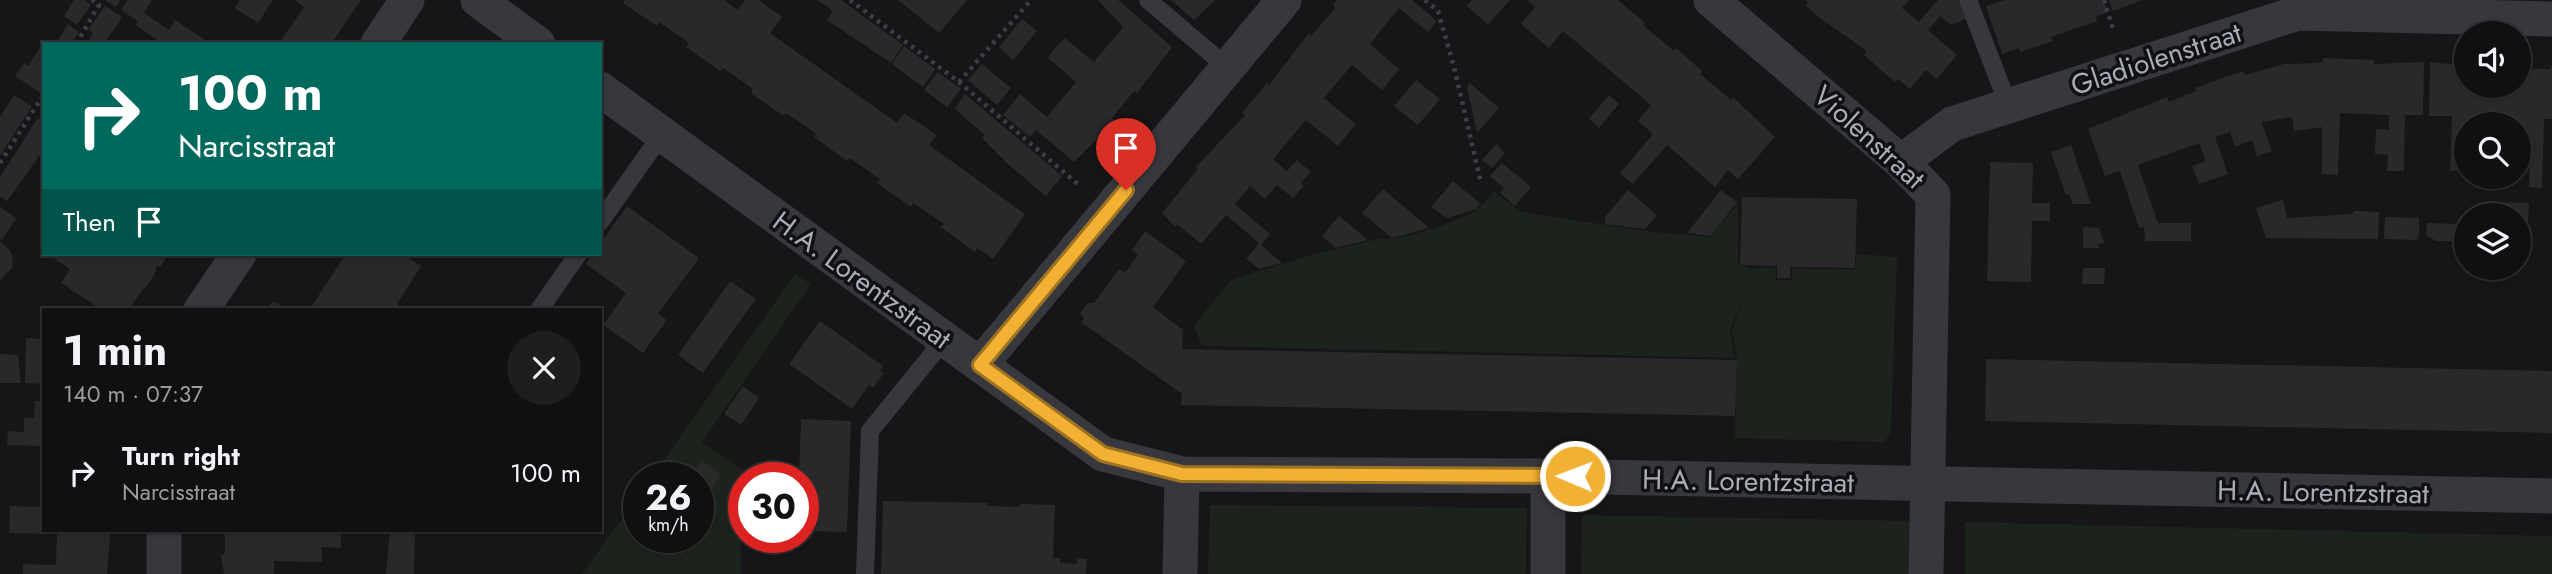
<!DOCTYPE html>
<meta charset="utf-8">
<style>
:root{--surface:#101012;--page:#1e1e20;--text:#f1f3f6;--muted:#9c9d9f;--line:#303032}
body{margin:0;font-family:Jost,sans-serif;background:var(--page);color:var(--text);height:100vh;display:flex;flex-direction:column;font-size:26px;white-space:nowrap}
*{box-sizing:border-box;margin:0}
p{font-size:23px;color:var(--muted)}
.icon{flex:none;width:38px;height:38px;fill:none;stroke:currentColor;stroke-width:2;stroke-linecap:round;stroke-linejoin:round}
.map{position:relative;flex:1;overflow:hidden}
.panel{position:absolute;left:42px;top:308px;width:560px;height:224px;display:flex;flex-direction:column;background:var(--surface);border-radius:0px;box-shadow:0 2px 5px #0004,0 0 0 2px var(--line)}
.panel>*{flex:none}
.hud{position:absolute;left:42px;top:42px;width:560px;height:214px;border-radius:0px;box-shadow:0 2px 5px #0004,0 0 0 2px var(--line);background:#00695c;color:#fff;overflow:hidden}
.tools{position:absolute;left:2454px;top:21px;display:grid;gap:14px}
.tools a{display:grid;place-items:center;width:77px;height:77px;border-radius:50%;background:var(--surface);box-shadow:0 2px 5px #0004,0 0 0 2px var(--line);font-size:35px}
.speed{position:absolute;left:623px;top:462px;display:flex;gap:14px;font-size:35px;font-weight:700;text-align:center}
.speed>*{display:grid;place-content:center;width:91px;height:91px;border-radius:50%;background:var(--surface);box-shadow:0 2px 5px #0004,0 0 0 2px var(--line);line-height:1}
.speed small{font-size:18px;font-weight:400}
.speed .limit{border:10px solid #d22;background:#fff;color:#111}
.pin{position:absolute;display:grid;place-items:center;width:60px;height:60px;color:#fff;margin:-72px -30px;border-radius:50% 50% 50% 0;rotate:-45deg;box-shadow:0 0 7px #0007}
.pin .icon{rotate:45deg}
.me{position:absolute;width:77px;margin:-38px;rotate:271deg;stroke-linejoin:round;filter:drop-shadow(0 0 5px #0008)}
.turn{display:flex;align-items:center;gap:24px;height:147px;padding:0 21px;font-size:32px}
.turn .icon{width:91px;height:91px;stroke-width:2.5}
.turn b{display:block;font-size:49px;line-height:60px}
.then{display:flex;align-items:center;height:66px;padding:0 21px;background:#0003;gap:14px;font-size:26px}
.round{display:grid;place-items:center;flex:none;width:74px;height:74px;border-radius:37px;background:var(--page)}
.overview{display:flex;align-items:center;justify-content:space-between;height:119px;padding:0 21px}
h1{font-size:42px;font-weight:700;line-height:52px}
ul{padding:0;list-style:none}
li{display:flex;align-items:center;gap:21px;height:91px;padding:0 21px}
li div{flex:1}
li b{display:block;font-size:26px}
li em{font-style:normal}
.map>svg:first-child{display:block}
.green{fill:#1c231d}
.building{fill:#29292c}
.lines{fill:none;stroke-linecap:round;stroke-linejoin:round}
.path{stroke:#3d3f44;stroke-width:4.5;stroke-dasharray:3.5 5;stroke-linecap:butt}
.service{stroke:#37383d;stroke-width:18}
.minor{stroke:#37383d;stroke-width:35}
.route-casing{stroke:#9d7322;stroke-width:18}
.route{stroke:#f2b134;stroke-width:12}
.labels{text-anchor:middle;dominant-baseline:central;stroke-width:7;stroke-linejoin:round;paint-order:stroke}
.street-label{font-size:28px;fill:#a8adb8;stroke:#111113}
</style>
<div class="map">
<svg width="2552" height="574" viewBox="0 0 2552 574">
<rect width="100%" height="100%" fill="#161618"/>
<path class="green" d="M1494,191l27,21 132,20 57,5 28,-33v60l14,5 24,-2v13h16l1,-11h62l2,-15 40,3 -6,174 -6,11 -150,-4 2,-79 -5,-28 11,-34 -13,33 5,28 -533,-12 -8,-21 37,-45 83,-26 68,-16c18,4 77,-17 93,-27 7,-5 14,-14 19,-20z
M795,274l16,10 -109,158 39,27v105h-159l57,-79v42h59v-59h-47z
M1210,505l317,3 -1,66h-318z
M1582,515l327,6 -1,53h-327z
M1965,522l587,14v38h-587z"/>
<path class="building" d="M74,0h10l7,5 -14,20 -13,-9z
M105,0h15l-4,7z
M128,0h24l-8,13 25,17 6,-10 36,24h-47l-29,-19 3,-4 -17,-11z
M240,0h33l-15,23 -23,-15z
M294,0h67l-30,44h-41l-8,-5 22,-32z
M625,0h99l14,10 7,-10h13l24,17 -12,16 127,90 7,-10 33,22 -8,10 96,69 -32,45 -16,-11 -2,4 -34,-25 3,-3 -31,-21 -2,4 -34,-24 3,-4 -30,-21 -3,3 -33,-24 3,-3 -31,-21 -2,3 -33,-23 2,-4 -30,-21 -3,3 -34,-24 3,-4 -30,-21 -2,4 -34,-23z
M817,0h24l62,45 -12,18 -64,-43 6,-9z
M898,0h69l-28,33z
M1098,0h20l54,47 -35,46 -3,-2 -22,27 2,2 -13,15 -27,27 -38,-32 -6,7 -27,-22 17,-21 27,23 29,-35 -28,-24 8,-11 9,-9 29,24 29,-35z
M1171,0h44l-21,20z
M1337,0h75l25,21 -9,11 -29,-24 -29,36 29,25 -17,21 -30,-25 -28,33 32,26 -18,22 -32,-26 -33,39 14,12 10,-11 14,12 -10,11 3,3 -11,12 -16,-13 -12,14 -15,-13 -15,18 35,30 -9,11 21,18 -23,6 -13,-10 13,-16 -33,-28 -25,29 -24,-20 -2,3 -13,-14 36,-44 -2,-2 49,-52 -3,-2 25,-30 2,2 40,-52 2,3 24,-28 -2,-3z
M1472,0h38l-22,25 -21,-19z
M1527,0h91l27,23 -2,2 31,26 2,-3 27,24 -3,2 31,26 2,-3 42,40 -37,42 -10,-9 -13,17 -48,-42 -34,39 -13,-11 33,-39 -15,-13 13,-16 -88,-74 -14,17 -28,-24 14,-17z
M1806,0h103l-7,8 17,14 19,-22h20l8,19 -15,6 -11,-9 -12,14 29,25 -20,24 -11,-9 -16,19 -12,-10 -3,3 -31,-27 3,-3 -14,-11 -32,-22 -15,-13 2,-4z
M2005,0h98l5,12 -12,5 1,4 -46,16 2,4 -33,11 -1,-4 -17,6 -16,-48z
M2109,0h33l-29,11z
M105,6l17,11 -18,27h-18l7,-11 -5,-3z
M1022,19l15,12 -24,29 -14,-13z
M68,24l11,8 -8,12h-15z
M44,42v43l-5,7 -24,-16 9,-13 4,3z
M904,46l31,23 -12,18 -31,-23z
M2324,58l50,2v4l50,-2 -1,53h-18l-1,56h-17l1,-16 -13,-1 1,-25 13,1v-15l-49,-2 -2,62 -16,-1v-47l-28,4 -2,-14 -31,5 11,29 -15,5 -5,-16 -17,7 -5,-15 -15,5 13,37 -29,10 -7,-18 14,-5 -7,-18 -61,22 20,58h33v18h-46l-1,-14 -5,1 -19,-57 -15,5 -17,-47 79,-32 2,5 27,-11 -1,-3 48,-17 2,4 39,-11 37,-1z
M2430,62l36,4v20h52v-18l31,1 3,-4v54h-8l-2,69 -13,-1 1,-35h-12v-28h-52v47h-16l2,-55h-23z
M982,64l29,24 -14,17 -29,-25z
M938,72l23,17 -14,18 -23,-17z
M1416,80l24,19 -22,26 -24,-19z
M1470,83l29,25 -22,25 -10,-46z
M965,94l97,82 -16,20 -36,-30 -28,-28 3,-3 -30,-26z
M14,95l18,11 -32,50v-39z
M1609,95l10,9 -20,24 -10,-9z
M38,118l6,4v27l-37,52 -7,-4v-20z
M1496,144l9,9 -13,15 -10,-8z
M2071,145l20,59h-18l-4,-10 -3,1 -15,-43z
M1990,162l43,1 -1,40h18v18h-18l-1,61 -44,-1z
M1502,163l29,24 -16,19 -15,-13 4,-5 -14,-12z
M1453,181l27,22 -4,6 -29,9 -16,-11z
M1383,189l46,39 -37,10 -30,-25z
M1628,190l29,25 -12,14 -40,-5v-7z
M1721,190l16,12 -26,34 -24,-3z
M1742,197l115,2 -2,69 -65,-1v11h-13v-12l-37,-1z
M2283,200l4,18 66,-4v-3l26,1 -1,27 -112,-1 -10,-30z
M2495,202l34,1 -2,42h-9v-30h-23z
M627,206l72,52 -41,56 9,6 -24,33 -40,-28 23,-32 -40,-29 7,-10h7v-10z
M0,207l16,11 -14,22 -2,-2z
M1339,216l29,24 -32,8 -14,-12z
M2385,217l34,1v17l-3,5 -32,-1z
M2427,223l32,1v17h-23l-10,-6z
M2083,227l16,1 6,16 -6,-1v5h-16z
M1145,231l41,30 -33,46 30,23 -1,19 555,11 -2,56 -554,-11 1,-11 -101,-72 3,-3 -4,-6 8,-10h6l25,-34 6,4 13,-18 -6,-5z
M0,242l10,8 3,8 -1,10 -12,12z
M47,254h119l1,3 -6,9h-4l-3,10 -22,28v6h-30l-41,-27 9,-14z
M346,254h56l19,12 -24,38 8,6h-96z
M2083,268h22l-1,16h-22z
M730,281l26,18 -53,74 -25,-18z
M274,301l13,9h-23z
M820,321l63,45 -3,4 4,3 -11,15 -4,-3 -17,24 -63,-45z
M26,338l18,1v45l-19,-1z
M0,354l18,1 3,28h-21z
M1986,359l566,12v62l-567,-12z
M743,386l16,12 -18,27 -17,-11z
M35,401h9v45l-37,-1 1,-14 16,1v-14h10z
M801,419l50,2 -4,111 -44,-1v-53h-4z
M702,461l19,13 -11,18 -12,-8v-6h-7z
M40,490h4v40h63l3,6 -3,38h-84v-10l33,1 1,-31 -48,-1 1,-27 30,1z
M883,501l104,2v3l31,1 3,-3 34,1 -2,53h7v5l17,1v-6l10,1 -1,15h-205z
M222,530l119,3v15l-19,-1v15l-48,-1v13h-50l-3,-18 4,-3v-16z
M390,530h25l-1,44h-28z"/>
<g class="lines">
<path class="path" d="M850,0l109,82 122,105
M1425,0l13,11 16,56 27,116
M2104,0l10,32
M76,44l23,-39 -7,-5
M959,82l72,-82
M0,163l44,-69"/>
<path class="service" d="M1148,0l80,68
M1968,0l41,107
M600,222l62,-88
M539,310l39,-56
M865,574l5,-143 74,-91"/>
<path class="minor" d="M478,0l60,44
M1711,0l190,162 32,33 -7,379
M378,44l29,-44
M600,89l503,365 79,20 366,2 1004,20
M1901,162l51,-38 346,-111 254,6
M201,310l38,-56
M980,365l304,-365
M164,574v-44
M1180,574l2,-100
M1548,574v-98"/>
</g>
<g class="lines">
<defs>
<path id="route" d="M1126,190l-146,175 123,89 79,20 393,2"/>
</defs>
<use href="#route" class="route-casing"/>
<use href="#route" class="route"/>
</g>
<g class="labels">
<g class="street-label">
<text transform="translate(2156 59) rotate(-18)">Gladiolenstraat</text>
<text transform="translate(1869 137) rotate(42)">Violenstraat</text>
<text transform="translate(862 280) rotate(36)">H.A. Lorentzstraat</text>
<text transform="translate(1748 481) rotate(1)">H.A. Lorentzstraat</text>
<text transform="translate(2323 492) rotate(1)">H.A. Lorentzstraat</text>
</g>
</g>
</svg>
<div class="tools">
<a><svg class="icon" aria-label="sound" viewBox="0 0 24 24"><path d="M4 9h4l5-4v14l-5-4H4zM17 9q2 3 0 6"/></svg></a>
<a><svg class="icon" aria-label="search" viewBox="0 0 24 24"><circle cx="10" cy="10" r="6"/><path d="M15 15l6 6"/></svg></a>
<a><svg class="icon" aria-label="layers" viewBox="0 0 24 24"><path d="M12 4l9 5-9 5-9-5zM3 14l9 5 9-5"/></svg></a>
</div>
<div class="speed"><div>26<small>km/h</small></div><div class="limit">30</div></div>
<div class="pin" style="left:1126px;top:190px;background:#d93025"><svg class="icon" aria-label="arrive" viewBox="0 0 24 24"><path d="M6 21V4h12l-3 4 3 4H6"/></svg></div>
<svg class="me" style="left:1575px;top:476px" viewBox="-20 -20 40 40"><circle r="17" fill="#f2b134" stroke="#fff" stroke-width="3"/><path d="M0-11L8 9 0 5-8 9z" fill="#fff"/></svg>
<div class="hud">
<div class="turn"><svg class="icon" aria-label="right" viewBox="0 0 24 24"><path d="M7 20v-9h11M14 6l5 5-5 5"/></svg><div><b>100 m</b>Narcisstraat</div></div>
<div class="then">Then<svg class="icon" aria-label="arrive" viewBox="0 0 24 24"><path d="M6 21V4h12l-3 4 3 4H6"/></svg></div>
</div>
<section class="panel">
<div class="overview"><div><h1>1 min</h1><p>140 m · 07:37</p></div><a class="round"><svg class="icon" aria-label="close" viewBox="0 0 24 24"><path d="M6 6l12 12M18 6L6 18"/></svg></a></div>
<ul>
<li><svg class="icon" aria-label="right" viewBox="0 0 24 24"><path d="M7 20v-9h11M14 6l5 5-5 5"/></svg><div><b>Turn right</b><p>Narcisstraat</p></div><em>100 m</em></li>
</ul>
</section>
</div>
